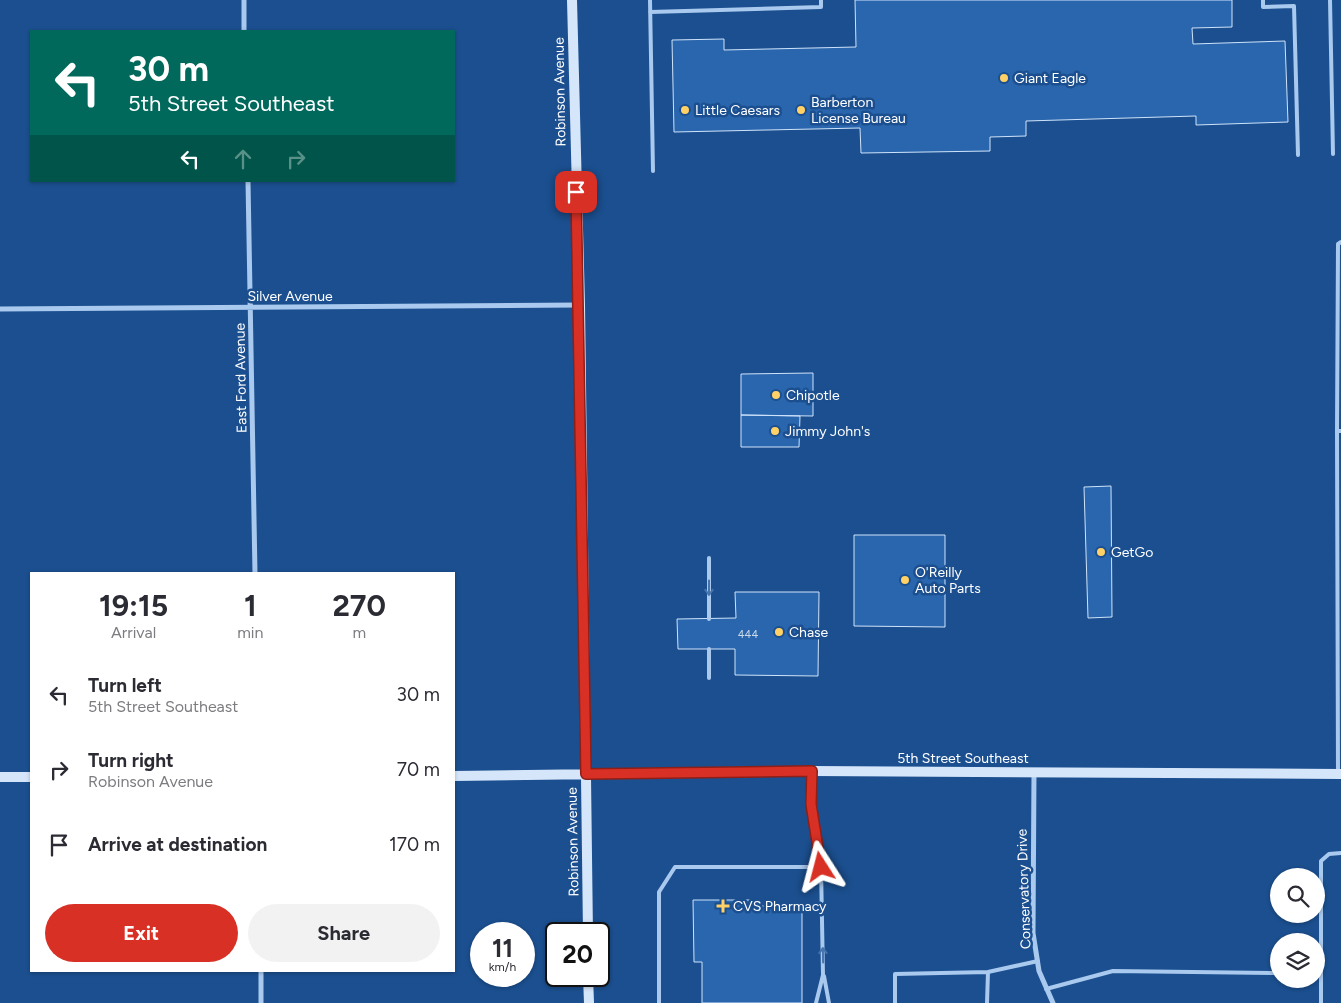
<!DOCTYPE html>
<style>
:root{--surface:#fff;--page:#f2f2f3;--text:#2b2b33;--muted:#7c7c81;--accent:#d93025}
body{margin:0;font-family:Figtree,sans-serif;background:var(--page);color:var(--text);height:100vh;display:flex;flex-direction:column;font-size:19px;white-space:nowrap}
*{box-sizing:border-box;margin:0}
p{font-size:16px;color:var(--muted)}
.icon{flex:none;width:28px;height:28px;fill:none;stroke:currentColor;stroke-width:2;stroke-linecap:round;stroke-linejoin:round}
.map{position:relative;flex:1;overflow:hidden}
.panel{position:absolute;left:30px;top:572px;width:425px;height:400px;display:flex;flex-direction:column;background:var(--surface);border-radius:0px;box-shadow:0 1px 4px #0004}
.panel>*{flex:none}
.guide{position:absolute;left:30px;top:30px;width:425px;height:152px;border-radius:0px;box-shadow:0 1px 4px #0004;background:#00695c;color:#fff;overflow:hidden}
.tools{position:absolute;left:1270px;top:868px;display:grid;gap:10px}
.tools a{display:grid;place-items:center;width:55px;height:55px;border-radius:50%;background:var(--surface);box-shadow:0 1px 4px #0004;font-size:25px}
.speed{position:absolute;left:470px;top:922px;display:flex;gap:10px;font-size:25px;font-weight:700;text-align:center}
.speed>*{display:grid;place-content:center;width:65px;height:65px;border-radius:50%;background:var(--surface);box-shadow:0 1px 4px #0004;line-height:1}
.speed small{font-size:12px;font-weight:400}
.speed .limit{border:2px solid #111;border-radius:8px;background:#fff;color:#111}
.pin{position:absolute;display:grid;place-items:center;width:42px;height:42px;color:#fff;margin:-21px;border-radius:10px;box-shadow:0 2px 8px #0006}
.me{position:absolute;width:55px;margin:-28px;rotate:351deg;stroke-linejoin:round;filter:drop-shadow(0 0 4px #0008)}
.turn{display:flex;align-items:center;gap:18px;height:105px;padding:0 15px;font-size:22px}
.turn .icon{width:65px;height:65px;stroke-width:2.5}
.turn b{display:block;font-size:35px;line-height:42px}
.lanes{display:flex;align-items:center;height:48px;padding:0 15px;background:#0003;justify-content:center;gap:25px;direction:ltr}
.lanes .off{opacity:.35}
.eta{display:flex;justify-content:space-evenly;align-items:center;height:85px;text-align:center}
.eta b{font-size:30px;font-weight:700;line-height:35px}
.cta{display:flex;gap:10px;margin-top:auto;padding:10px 15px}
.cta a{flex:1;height:58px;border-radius:30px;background:var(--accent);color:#fff;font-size:20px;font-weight:700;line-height:58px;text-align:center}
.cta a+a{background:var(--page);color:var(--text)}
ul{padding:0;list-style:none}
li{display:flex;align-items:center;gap:15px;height:75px;padding:0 15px}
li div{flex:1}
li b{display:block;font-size:19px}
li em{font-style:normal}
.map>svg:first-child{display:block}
.building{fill:#2a66ad;stroke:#cfe3fa}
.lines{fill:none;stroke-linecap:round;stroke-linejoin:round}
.lane{stroke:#a9c9ee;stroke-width:4}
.street{stroke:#a9c9ee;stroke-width:5}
.secondary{stroke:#d6e6fa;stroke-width:10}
.oneway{stroke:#4674ac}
.route-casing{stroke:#8d1f18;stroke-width:12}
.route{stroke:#d93025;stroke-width:9}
.poi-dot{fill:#ffd166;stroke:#1b4f8f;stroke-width:2}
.labels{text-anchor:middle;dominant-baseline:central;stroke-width:5;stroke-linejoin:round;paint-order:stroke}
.number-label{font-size:11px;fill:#cad9ea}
.poi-label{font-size:14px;fill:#fff;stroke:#1b4f8f;text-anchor:start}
.street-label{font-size:14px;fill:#fff;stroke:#1b4f8f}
</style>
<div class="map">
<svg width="1341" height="1003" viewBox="0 0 1341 1003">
<rect width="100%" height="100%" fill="#1b4f8f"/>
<path class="building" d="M855,0h377v27l-40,1 1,16 92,-3 3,81 -92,3v-9l-170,5v15l-36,1v14l-129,2 -1,-25 -186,4 -2,-92 52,-1v11l132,-3z
M813,373v43l-72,-1v-41z
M741,415l59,1 -1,31h-58z
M1111,486l1,131 -24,1 -4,-131z
M854,535h91v92l-91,-1z
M735,592h84l-1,84 -83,-1v-26h-57l-1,-30 59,-1z
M693,900h60v6h49v97h-100v-41h-8z"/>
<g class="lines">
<path class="lane" d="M650,0l3,171
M1263,0v7l31,-1 4,149
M1330,0l3,154
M650,12l171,-5v-7
M1341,242l-3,2 -1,187h4
M1337,431l1,343
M709,558v61
M709,678v-29
M824,976l5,27
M1046,989l67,-18 166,2
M659,1003v-111l16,-25h146l-10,-63 1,-33
M816,1003l7,-28 -2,-108
M895,1003v-29l93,-2 50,-11
M987,1003l1,-31
M1321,1003v-142l8,-7 12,-1"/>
<path class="street" d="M244,0v31
M248,181l7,393
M0,309l580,-4
M1034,772l-1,161 6,38 14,32
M261,971v32"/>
<path class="secondary" d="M572,0l8,305 8,629
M454,776l358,-5 529,3
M0,777h31
M588,976l1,27"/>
</g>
<defs><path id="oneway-shaft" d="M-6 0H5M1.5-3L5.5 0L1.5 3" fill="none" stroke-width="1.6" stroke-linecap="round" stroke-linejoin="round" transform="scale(1.25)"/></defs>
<g class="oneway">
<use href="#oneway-shaft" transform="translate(709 588) rotate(90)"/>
<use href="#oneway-shaft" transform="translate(823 955) rotate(-91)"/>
</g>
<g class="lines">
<defs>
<path id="route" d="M576,192l10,582 226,-3 -1,33 10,63"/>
</defs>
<use href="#route" class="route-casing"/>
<use href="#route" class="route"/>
</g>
<g class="poi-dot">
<circle cx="1004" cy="78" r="5"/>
<circle cx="685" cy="110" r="5"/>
<circle cx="801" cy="110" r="5"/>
<circle cx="776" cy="395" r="5"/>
<circle cx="775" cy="431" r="5"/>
<circle cx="1101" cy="552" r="5"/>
<circle cx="905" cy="580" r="5"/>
<circle cx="779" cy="632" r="5"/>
<path d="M720.5 898.5h5v5h5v5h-5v5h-5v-5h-5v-5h5z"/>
</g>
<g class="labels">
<g class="number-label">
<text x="748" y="634">444</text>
</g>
<g class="poi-label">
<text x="1014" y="78">Giant Eagle</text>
<text x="811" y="102">Barberton<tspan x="811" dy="16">License Bureau</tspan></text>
<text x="695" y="110">Little Caesars</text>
<text x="786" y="395">Chipotle</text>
<text x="785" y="431">Jimmy John's</text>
<text x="1111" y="552">GetGo</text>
<text x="915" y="572">O'Reilly<tspan x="915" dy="16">Auto Parts</tspan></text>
<text x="789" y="632">Chase</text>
<text x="733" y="906">CVS Pharmacy</text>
</g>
<g class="street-label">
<text transform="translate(560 92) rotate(-91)">Robinson Avenue</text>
<text x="290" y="296">Silver Avenue</text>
<text transform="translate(241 378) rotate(-91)">East Ford Avenue</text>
<text x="963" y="758">5th Street Southeast</text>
<text transform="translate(573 842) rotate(-91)">Robinson Avenue</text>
<text transform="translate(1024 889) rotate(-92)">Conservatory Drive</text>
</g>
</g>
</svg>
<div class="tools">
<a><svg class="icon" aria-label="search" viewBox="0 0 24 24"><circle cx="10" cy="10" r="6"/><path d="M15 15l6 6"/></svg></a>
<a><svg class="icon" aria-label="layers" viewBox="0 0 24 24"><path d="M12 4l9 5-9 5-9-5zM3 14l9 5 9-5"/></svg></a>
</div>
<div class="speed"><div>11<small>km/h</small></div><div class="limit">20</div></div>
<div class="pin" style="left:576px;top:192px;background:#d93025"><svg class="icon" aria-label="arrive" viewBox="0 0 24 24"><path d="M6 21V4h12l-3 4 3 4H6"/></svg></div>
<svg class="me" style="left:821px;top:867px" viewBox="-20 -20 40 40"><path d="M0-17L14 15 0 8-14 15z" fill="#d93025" stroke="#fff" stroke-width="4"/></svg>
<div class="guide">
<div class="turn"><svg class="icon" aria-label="left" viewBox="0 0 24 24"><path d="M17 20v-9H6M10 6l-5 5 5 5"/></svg><div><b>30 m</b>5th Street Southeast</div></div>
<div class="lanes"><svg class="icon" aria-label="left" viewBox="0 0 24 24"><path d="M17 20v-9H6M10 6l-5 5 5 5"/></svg><svg class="icon off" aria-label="ahead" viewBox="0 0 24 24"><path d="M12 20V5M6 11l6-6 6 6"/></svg><svg class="icon off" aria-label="right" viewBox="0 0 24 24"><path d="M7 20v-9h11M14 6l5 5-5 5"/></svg></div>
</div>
<section class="panel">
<div class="eta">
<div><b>19:15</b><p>Arrival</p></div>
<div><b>1</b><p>min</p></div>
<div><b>270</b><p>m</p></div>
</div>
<ul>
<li><svg class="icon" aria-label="left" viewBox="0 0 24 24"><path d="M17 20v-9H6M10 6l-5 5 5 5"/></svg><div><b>Turn left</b><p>5th Street Southeast</p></div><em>30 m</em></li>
<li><svg class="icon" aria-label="right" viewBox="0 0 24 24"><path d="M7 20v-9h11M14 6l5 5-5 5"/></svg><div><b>Turn right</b><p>Robinson Avenue</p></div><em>70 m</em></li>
<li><svg class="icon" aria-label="arrive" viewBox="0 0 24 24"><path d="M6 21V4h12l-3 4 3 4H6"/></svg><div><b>Arrive at destination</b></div><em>170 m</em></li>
</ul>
<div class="cta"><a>Exit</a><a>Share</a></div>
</section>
</div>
